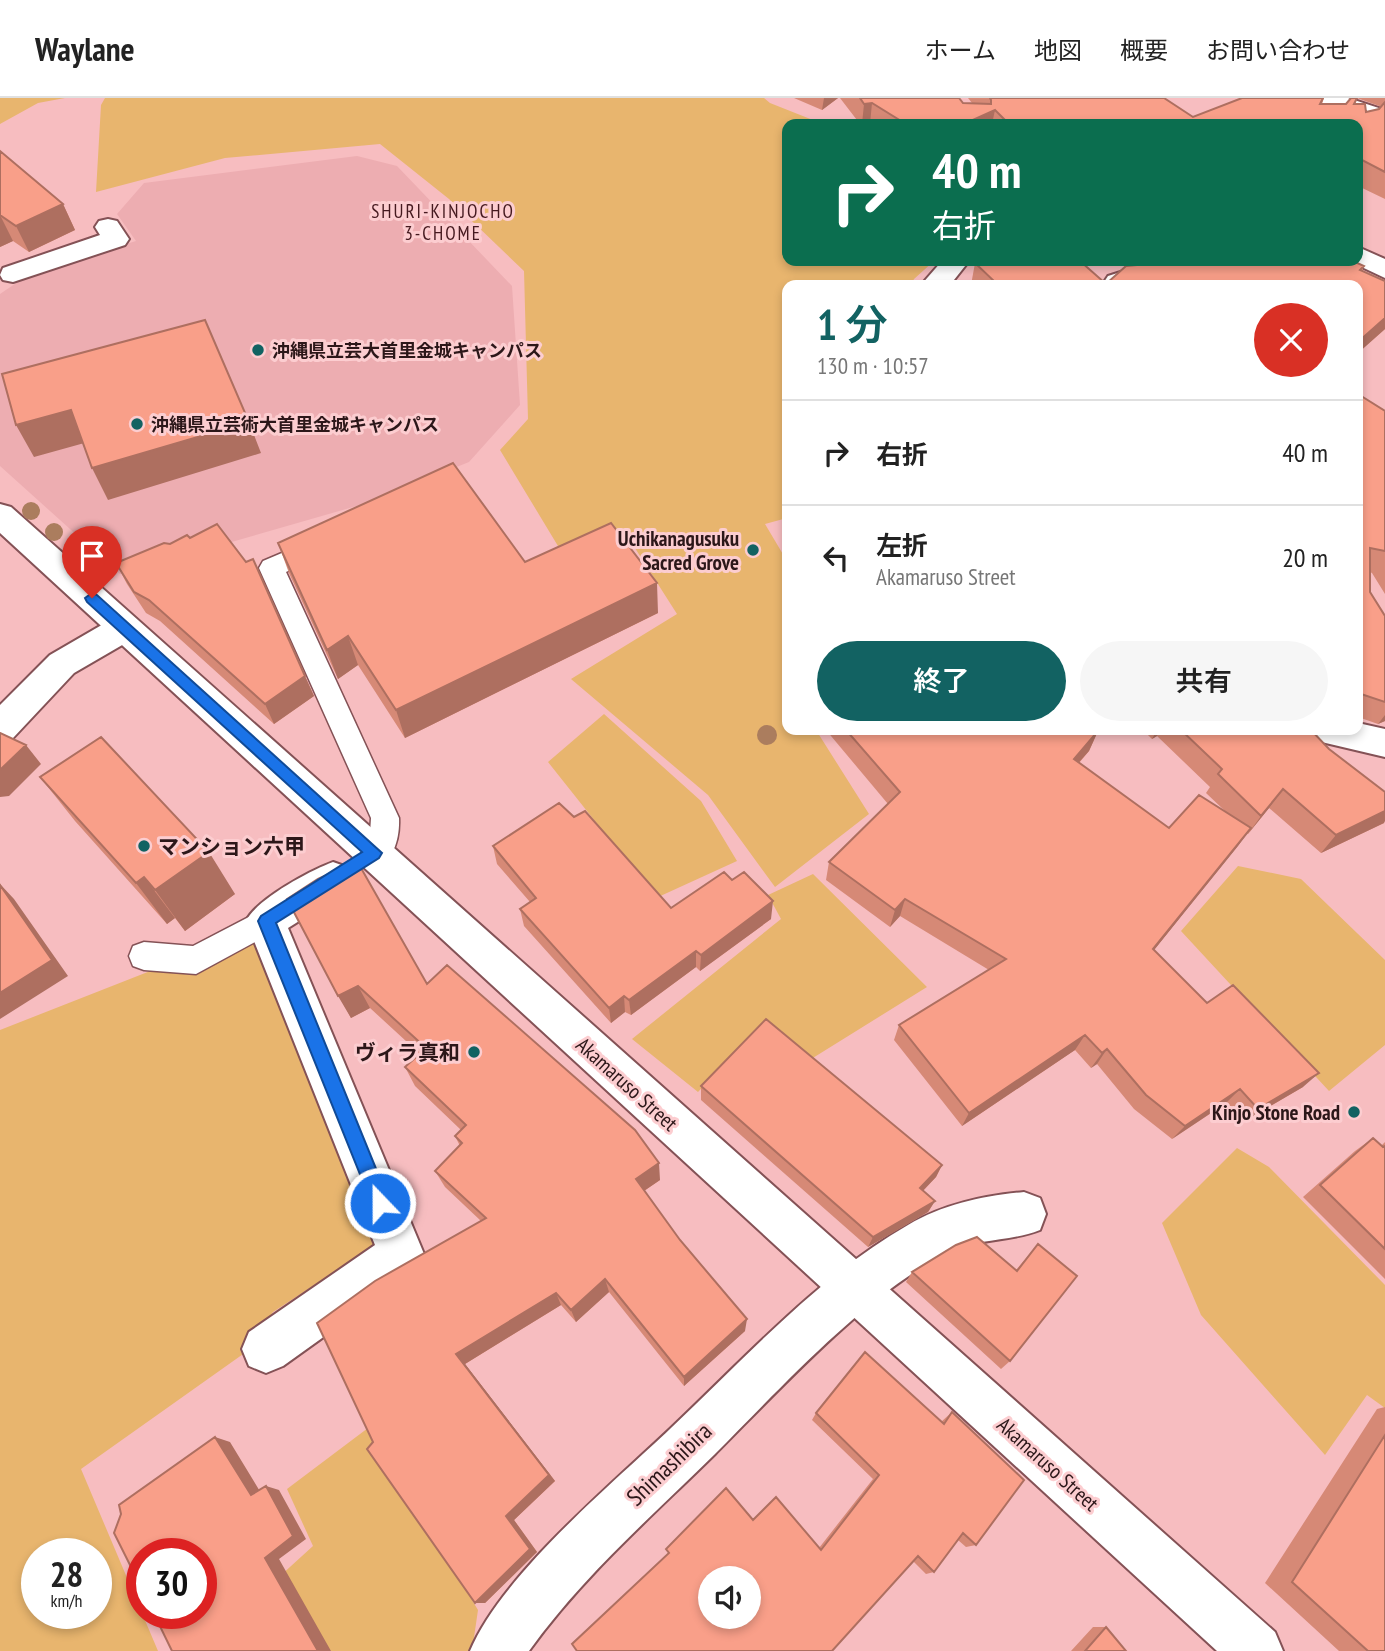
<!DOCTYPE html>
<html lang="ja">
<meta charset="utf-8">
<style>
:root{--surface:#fff;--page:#f6f6f6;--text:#222;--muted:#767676;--line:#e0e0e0;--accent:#126262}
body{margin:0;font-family:"PT Sans Narrow","Noto Sans JP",sans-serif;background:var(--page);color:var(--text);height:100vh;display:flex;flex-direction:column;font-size:26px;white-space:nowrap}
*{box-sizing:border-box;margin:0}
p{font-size:23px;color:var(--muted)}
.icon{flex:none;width:38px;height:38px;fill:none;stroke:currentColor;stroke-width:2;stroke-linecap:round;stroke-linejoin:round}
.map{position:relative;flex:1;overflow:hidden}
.details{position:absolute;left:782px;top:182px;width:581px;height:455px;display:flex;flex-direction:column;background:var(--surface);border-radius:14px;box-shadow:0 4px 10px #0003}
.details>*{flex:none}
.guide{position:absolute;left:782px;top:21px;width:581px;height:147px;border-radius:14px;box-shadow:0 4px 10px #0003;background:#0b6e4f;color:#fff;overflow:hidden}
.controls{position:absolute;left:698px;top:1468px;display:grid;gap:14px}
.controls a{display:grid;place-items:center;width:63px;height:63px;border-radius:50%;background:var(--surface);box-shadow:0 4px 10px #0003;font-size:35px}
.speed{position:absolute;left:21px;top:1440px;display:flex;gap:14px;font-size:35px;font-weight:700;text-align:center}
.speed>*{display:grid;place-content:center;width:91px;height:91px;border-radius:50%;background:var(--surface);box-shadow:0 4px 10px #0003;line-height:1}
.speed small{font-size:18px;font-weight:400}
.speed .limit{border:10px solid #d22;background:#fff;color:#111}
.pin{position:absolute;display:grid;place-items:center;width:60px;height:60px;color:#fff;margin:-72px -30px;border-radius:50% 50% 50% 0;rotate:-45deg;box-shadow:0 0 7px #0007}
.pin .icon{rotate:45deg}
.me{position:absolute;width:77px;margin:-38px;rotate:338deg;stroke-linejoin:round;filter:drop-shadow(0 0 5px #0008)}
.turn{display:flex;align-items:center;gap:24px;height:147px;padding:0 35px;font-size:32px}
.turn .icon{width:91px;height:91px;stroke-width:2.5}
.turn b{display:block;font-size:49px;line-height:60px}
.round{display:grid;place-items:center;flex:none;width:74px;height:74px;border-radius:37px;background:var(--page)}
.summary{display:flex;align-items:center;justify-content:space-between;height:119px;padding:0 35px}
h1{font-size:42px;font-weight:600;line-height:52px;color:var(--accent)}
.cta{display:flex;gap:14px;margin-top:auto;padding:14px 35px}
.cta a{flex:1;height:80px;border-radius:42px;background:var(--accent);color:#fff;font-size:28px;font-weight:600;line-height:80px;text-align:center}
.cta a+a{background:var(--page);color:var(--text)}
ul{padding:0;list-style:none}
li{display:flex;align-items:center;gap:21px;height:105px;padding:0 35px;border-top:2px solid var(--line)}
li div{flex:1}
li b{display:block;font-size:26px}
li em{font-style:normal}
header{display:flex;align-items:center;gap:42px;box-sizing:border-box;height:98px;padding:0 35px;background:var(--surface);border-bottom:2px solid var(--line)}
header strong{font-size:33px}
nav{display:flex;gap:38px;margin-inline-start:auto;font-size:24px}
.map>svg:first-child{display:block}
.built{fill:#edadb1}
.green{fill:#e8b56e;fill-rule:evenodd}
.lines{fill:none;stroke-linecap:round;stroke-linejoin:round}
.lane-casing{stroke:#845256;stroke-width:3}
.street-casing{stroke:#845256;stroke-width:4}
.secondary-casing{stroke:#845256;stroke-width:4}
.lane{fill:#fff;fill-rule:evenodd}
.street{fill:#fff;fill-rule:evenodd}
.secondary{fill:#fff;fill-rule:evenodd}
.tree{fill:#ab7d5e}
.wall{fill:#d68976;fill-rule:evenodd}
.shaded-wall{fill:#ae6f60}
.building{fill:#f99f89;stroke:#ae6f60;stroke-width:2;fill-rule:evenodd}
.route{fill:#1a73e8;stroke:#114b97;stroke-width:2}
.poi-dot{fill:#126262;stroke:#fccdd0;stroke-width:2.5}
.labels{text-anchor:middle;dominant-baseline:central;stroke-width:6;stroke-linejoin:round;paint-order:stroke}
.far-poi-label{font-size:18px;font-weight:bold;fill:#2c1719;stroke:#fccdd0;text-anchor:start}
.far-neighbourhood-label{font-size:19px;letter-spacing:2px;fill:#45191f;stroke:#fccdd0}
.poi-label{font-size:21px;font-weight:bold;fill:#2c1719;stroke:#fccdd0;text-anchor:end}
.street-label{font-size:21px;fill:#2c1719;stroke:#fccdd0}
.near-street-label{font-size:24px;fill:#2c1719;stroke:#fccdd0}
</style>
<header>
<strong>Waylane</strong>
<nav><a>ホーム</a><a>地図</a><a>概要</a><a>お問い合わせ</a></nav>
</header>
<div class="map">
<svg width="1385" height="1553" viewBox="0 0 1385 1553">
<rect width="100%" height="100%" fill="#f7bdc0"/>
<path class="built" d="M357,58l40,10 115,120 8,119 -51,57 -102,41 -247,71 -120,-108v-172l31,-21 105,-32 -19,-27 27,-31z"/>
<path class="green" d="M0,0h65l-27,5 -38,21z
M105,0h659l6,5 53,21h-35v137h146l-20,18 -3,6h-123l-1,233 -22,6 22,37 1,169h28l53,84 -94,73 -67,-92 -137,-116 106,-65 -51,-80 -65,17 -61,-101 28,-31 -4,-148 -75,-72 -69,-55 -155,14 -129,34 5,-87z
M604,616l97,87 36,60 -81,37 -108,-136z
M1238,768l63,13 84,81v85l-56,46 -148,-160z
M813,776l114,113 -119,74 -45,-38 -65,69 -66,-53 149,-120 -13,-24z
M257,831l125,312 -109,71 -27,40 -165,117 77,182h-158v-621zM37,1456h59v60h-59z
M1237,1050l32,19 116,118v123l-18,-13 -42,60 -124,-140 -39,-92z
M368,1330l110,182 -6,41h-274l115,-105 -26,-57z"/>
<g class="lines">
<defs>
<path id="lane" d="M322,438l9,3 3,6 -3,6 -45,21 113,246c1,22 -7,54 -35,44l-5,-9 11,-19 1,-16 -112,-250 4,-7z
M266,810l11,4 4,9 -4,9 -81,44 -52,-4 -11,-4 -4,-10 4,-10 11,-4 49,4z"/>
<path id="street" d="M108,121l9,2 12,18 -4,6 -112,37 -10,-2 -3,-5 3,-7 97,-33 -5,-8 4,-6z
M1358,149l27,12v19l-36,-17h9z
M942,163h27l-19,24h-29z
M1126,163h26l4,13c-11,15 -33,11 -49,11l-3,-3 4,-6 19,-6z
M124,517l12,4 5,9 -5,9 -62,36 -61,65 -13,4v-37l50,-50 62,-36z
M1358,625l27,6v28l-72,-17 -5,-10h50z
M333,764l14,5 5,12 -5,12 -59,37 136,326 -7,16 -134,96 -17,7 -17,-7 -7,-17 7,-17 126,-87 -129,-324c11,-22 63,-50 87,-59z
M1024,1094l16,6 6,16 -6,16c-30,12 -64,8 -93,23 -82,42 -166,135 -232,201 -64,63 -133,123 -186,197h-59c32,-76 141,-166 201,-223 75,-71 147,-151 237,-203 36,-21 75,-29 116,-33z"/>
<path id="secondary" d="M1312,0h36l37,12v15l-69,-22z
M0,406l11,3 1264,1125 8,19h-66l-1217,-1118z"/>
</defs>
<use href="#lane" class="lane-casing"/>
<use href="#street" class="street-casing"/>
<use href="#secondary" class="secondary-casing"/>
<use href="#lane" class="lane"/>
<use href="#street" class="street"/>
<use href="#secondary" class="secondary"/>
</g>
<g class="tree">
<circle cx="31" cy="413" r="9"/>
<circle cx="54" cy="434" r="9"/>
<circle cx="767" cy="637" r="10"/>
</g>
<path class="wall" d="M794,0h44l-16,12z
M840,0h119l4,5h9l-4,-5h196l29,19 49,-19h82l-2,6h24l5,-6h34v101l-27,-13v-62h-498zM1357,0l25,9 -3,2 -13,3 -11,-8z
M0,53l63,53 12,26 -46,22 -16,-11 -13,6z
M975,165l131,21 258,-18 -2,5 23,10v48l-27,24v-68h-387z
M1358,296l27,17v183l-13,-21 -2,-1v20l15,24v105l-7,3 -20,-7z
M278,445l247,19 133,51 -253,125 -47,-73 -20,14 -49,-106z
M116,465l189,113 9,20 -40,28 -114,-103 -14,-8 -19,-29z
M826,632h269l3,1 -9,20 -10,12 90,65 56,-17 -19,-18 4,-6 -53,-51 -5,3 -9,-9h168l73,93 -63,30 -52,-45 -21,26 -1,-1 -93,117 53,53 96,84 -60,35 -17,-19 -54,36 -38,-30 -37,-45 -6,4 -16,-18 -113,76 -68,-86 5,-15 90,-55 -89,-54 -10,11 -64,-47 3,-18 59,-58z
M40,679l195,117 -50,37 -10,-13 -8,6 -92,-103z
M493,748l178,62 100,11 -71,52 -4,-4 -65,48 -6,-3 -14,11 -87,-97 -4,-17 10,-7 -33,-38z
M287,801l140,85 233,196 -16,11 101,140 -61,55 -75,-94 -33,30 -15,-17 -96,59 90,117 -41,39 23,32 -52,51h-10l-102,-161 108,-221 -36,-34 -10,-16 25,-25 -5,-10 6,-6 -46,-44 -10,-19 14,-14 -49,-45 -19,10z
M701,988l241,79 -6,12 -13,14 12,10 -7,11 -60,35 -167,-147z
M1373,1040l8,8 4,-4v137l-82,-82 52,-46z
M1038,1146l-28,117 -9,8 -95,-87 6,-10 104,-2z
M1385,1309v244h-46l-74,-68 112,-174z
M952,1314l24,133 -10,2 -8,-7 -24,32 -8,2 -13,-13 -244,-8 -3,-4 87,-29 66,28 54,-69 -61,-59 4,-7 125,9z
M1093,1529h13l20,24h-55z"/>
<path class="shaded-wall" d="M824,0h14l-16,12z
M872,5l-2,21h-8l2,-20z
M995,12l-3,14h-28z
M63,106l12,26 -46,22 -13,-26z
M0,117l13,26 -13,6z
M1385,220v11l-27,24v-11z
M71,312l17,32 -54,15 -18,-32z
M249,324l12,31 -153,47 -16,-32z
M657,485l1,30 -253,125 -9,-28z
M348,538l10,29 -20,14 -11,-29z
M305,578l9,20 -40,28 -9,-20z
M1385,617v6l-7,3z
M1157,632h3l-3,6 -5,3z
M1098,633l-9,20 -24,27 9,-19z
M26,647l15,19 -32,32 -9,1v-27z
M1283,691l-14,19 -21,26 13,-18z
M1385,713v10l-1,2 -63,30 15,-18z
M1251,730l-13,18 -96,119 11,-16z
M209,754l26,42 -50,37 -30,-41z
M144,779l31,41 -8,6 -31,-41z
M0,786l14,15 54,77 -68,43z
M905,801l-5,17 -10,11 5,-17z
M773,803l-2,18 -71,52 1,-16z
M696,853v16l-65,48 -2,-15z
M358,888l12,22 -19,10 -13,-22z
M624,898l1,16 -14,11 -2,-15z
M1085,937l-10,15 -113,76 7,-13z
M1107,951l-10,15 -6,4 11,-15z
M1319,975l-16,14 -60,35 15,-13z
M1240,991l-14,14 -54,36 13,-13z
M659,1065l1,17 -22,15 -2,-16z
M942,1067l-6,12 -22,23 6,-12z
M935,1103l-7,11 -60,35 5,-10z
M605,1181l4,13 -33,30 -5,-12z
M556,1195l5,12 -96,59 90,117 -41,39 23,32 -52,51h-10l31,-87 -50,-162z
M747,1221l-2,12 -61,55v-9z
M215,1339l15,5 34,56 -13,-3z
M266,1388l13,4 27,49 -27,20 52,92h-13l-53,-93z"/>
<path class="building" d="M860,0h99l4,5 28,1v-4l-1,-2h174l29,19 49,-19h81l-3,6h26l5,-6h6l-3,6h11l1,8 13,-3 6,-7v70l-27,-14v-34h-349l-14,-14 -31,14h-58l-34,-21 -8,1z
M0,53l63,53 -47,22 -16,-11z
M981,163h99l26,23 20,-18 22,-2 8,-3h197l11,5 -4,4 25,11v37l-27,24v-57h-367l3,-4 -19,-18z
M205,222l44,102 -157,46 -21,-58 -55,15 -14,-51z
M1358,296l27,17v140l-15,-3v44l15,24v86l-27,-9z
M453,365l72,99 86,-39 46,60 -261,127 -48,-74 -21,14 -49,-107z
M217,426l29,38 7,-3 52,117 -40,28 -116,-104 -15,-8 -18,-29 48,-20 6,1 17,-9 3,3z
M846,632h249l3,1 -24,28 95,69 30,-33 52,33 -98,121 54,54 26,-18 86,88 -61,36 -18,-20 -55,37 -39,-31 -39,-46 -5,4 -17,-18 -116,78 -70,-88 107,-66 -101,-60 -10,11 -66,-48 71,-70z
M1181,632h130l18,19 56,43v19l-49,24 -53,-46 -22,27 -43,-42 4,-5z
M0,635l26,12 -26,25z
M101,639l108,115 -54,38 -11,-13 -8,6 -96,-106z
M559,705l15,14 11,-6 86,97 53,-36 8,8 12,-8 29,29 -72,54 -5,-4 -67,49 -5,-4 -15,12 -89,-99 16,-11 -43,-52z
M357,763l70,123 20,-19 188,165 24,33 -23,16 44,61 67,79 -63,58 -79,-98 -34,31 -15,-17 -100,61 93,121 -43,41 24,33 -55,54 -108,-154 6,-7 -56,-119 58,-42 111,-63 -51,-47 27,-28 -7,-7 11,-11 -61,-58 21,-19 -68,-62 -20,10 -51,-97 31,-20z
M0,787l52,75 -52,33z
M766,921l176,146 -22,23 15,13 -62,36 -172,-151z
M1373,1040l10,9 2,-1v103l-65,-64z
M977,1139l40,34 21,-27 39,32 -67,85 -98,-89 44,-27z
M865,1254l79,72 8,-12 72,68 -48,65 -13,-12 -29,39 -16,-16 -86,95h-255l-5,-7 97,-91 -3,-4 60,-61 27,32 23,-23 45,53 58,-75 -63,-62zM710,1480h39v39h-39z
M1385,1337v216h-17l-76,-69z
M215,1339l36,58 15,-9 27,50 -28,22 53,93h-146l-18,-37h47v-60h-59v35l-28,-56 7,-19 -2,-9z
M1106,1529l20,24h-41z"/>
<path class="route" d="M92,495l5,2 285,258 -3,5 -103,65 114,280 -3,6 -7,3 -6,-3 -116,-288 3,-5 101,-64 -275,-250 -2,-4z"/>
<g class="poi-dot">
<circle cx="258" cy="252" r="7"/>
<circle cx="137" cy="326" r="7"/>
<circle cx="753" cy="452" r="7"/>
<circle cx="144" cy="748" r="7"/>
<circle cx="474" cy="954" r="7"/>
<circle cx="1354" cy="1014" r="7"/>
</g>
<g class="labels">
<g class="far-poi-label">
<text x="272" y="252">沖縄県立芸大首里金城キャンパス</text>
<text x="151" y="326">沖縄県立芸術大首里金城キャンパス</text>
</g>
<g class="far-neighbourhood-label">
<text x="443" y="113">SHURI-KINJOCHO<tspan x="443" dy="22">3-CHOME</tspan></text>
</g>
<g class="poi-label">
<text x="739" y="440">Uchikanagusuku<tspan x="739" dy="24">Sacred Grove</tspan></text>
<text x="158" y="748" text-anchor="start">マンション六甲</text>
<text x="460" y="954">ヴィラ真和</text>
<text x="1340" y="1014">Kinjo Stone Road</text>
</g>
<g class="street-label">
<text transform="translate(627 986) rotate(42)">Akamaruso Street</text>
<text transform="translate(1048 1366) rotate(42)">Akamaruso Street</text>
</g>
<g class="near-street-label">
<text transform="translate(669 1366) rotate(-44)">Shimashibira</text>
</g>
</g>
</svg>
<div class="controls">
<a><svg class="icon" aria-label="sound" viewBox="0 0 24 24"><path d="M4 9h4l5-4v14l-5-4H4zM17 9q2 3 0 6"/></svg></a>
</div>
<div class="speed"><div>28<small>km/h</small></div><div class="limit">30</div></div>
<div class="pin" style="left:92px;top:500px;background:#d93025"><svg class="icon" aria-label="arrive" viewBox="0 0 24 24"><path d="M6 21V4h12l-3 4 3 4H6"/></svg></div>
<svg class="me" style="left:380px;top:1105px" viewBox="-20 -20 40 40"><circle r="17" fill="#1a73e8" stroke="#fff" stroke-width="3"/><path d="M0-11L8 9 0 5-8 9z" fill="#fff"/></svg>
<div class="guide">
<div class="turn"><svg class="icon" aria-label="right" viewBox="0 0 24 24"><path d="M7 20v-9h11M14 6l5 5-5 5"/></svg><div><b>40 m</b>右折</div></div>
</div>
<section class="details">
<div class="summary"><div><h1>1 分</h1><p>130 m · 10:57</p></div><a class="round" style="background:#d93025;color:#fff"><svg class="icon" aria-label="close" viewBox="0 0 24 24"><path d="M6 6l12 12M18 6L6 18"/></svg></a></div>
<ul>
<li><svg class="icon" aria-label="right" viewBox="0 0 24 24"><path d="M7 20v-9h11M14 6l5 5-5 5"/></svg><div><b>右折</b></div><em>40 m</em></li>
<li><svg class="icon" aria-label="left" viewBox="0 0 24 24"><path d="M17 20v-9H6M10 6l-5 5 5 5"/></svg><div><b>左折</b><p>Akamaruso Street</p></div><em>20 m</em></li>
</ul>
<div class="cta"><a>終了</a><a>共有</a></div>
</section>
</div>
